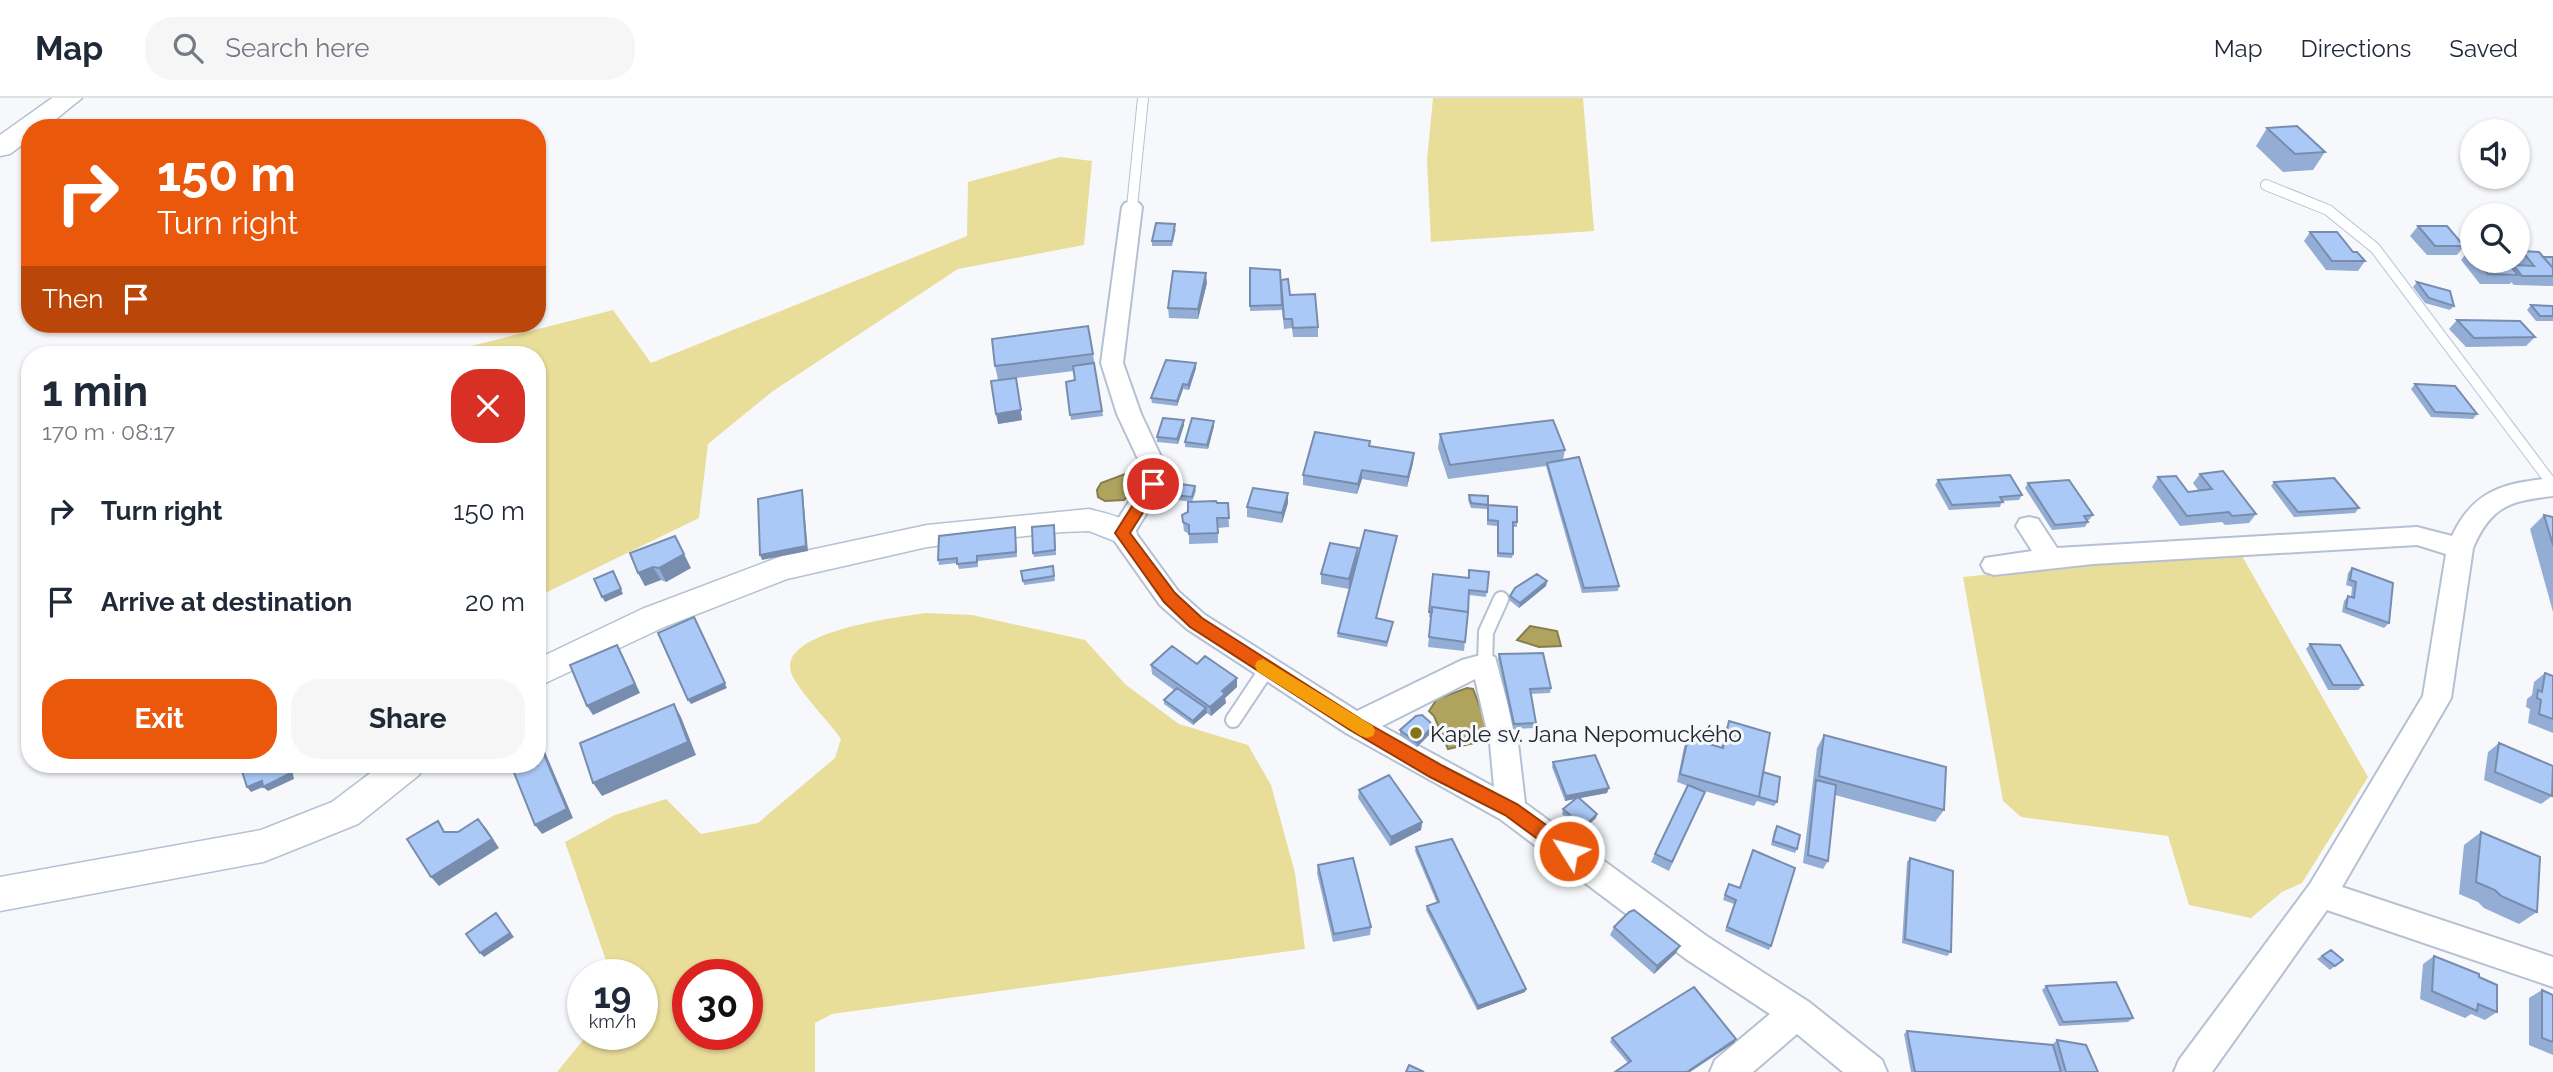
<!DOCTYPE html>
<meta charset="utf-8">
<style>
:root{--surface:#fff;--page:#f6f6f7;--text:#1f2937;--muted:#747a83;--line:#e0e1e3;--accent:#ea580c}
body{margin:0;font-family:Raleway,sans-serif;background:var(--page);color:var(--text);height:100vh;display:flex;flex-direction:column;font-size:26px;white-space:nowrap}
*{box-sizing:border-box;margin:0}
p{font-size:23px;color:var(--muted)}
.icon{flex:none;width:38px;height:38px;fill:none;stroke:currentColor;stroke-width:2;stroke-linecap:round;stroke-linejoin:round}
.map{position:relative;flex:1;overflow:hidden}
.details{position:absolute;left:21px;top:248px;width:525px;height:427px;display:flex;flex-direction:column;background:var(--surface);border-radius:28px;box-shadow:0 2px 5px #0004}
.details>*{flex:none}
.banner{position:absolute;left:21px;top:21px;width:525px;height:214px;border-radius:28px;box-shadow:0 2px 5px #0004;background:#ea580c;color:#fff;overflow:hidden}
.fabs{position:absolute;left:2460px;top:21px;display:grid;gap:14px}
.fabs a{display:grid;place-items:center;width:70px;height:70px;border-radius:50%;background:var(--surface);box-shadow:0 2px 5px #0004;font-size:35px}
.speed{position:absolute;left:567px;top:861px;display:flex;gap:14px;font-size:35px;font-weight:700;text-align:center}
.speed>*{display:grid;place-content:center;width:91px;height:91px;border-radius:50%;background:var(--surface);box-shadow:0 2px 5px #0004;line-height:1}
.speed small{font-size:18px;font-weight:400}
.speed .limit{border:10px solid #d22;background:#fff;color:#111}
.pin{position:absolute;display:grid;place-items:center;width:60px;height:60px;color:#fff;margin:-30px;border:4px solid #fff;border-radius:50%;box-shadow:0 2px 7px #0007}
.me{position:absolute;width:77px;margin:-38px;rotate:306deg;stroke-linejoin:round;filter:drop-shadow(0 0 5px #0008)}
.turn{display:flex;align-items:center;gap:24px;height:147px;padding:0 21px;font-size:32px}
.turn .icon{width:91px;height:91px;stroke-width:2.5}
.turn b{display:block;font-size:49px;line-height:60px}
.then{display:flex;align-items:center;height:66px;padding:0 21px;background:#0003;gap:14px;font-size:26px}
.round{display:grid;place-items:center;flex:none;width:74px;height:74px;border-radius:28px;background:var(--page)}
.head{display:flex;align-items:center;justify-content:space-between;height:119px;padding:0 21px}
h1{font-size:42px;font-weight:700;line-height:52px}
.cta{display:flex;gap:14px;margin-top:auto;padding:14px 21px}
.cta a{flex:1;height:80px;border-radius:28px;background:var(--accent);color:#fff;font-size:28px;font-weight:700;line-height:80px;text-align:center}
.cta a+a{background:var(--page);color:var(--text)}
ul{padding:0;list-style:none}
li{display:flex;align-items:center;gap:21px;height:91px;padding:0 21px}
li div{flex:1}
li b{display:block;font-size:26px}
li em{font-style:normal}
header{display:flex;align-items:center;gap:42px;box-sizing:border-box;height:98px;padding:0 35px;background:var(--surface);border-bottom:2px solid var(--line)}
header strong{font-size:33px}
nav{display:flex;gap:38px;margin-inline-start:auto;font-size:24px}
.search{width:490px;height:63px;background:var(--page);display:flex;align-items:center;gap:18px;box-sizing:border-box;padding:0 24px;border-radius:28px;color:var(--muted);font-size:26px}
.map>svg:first-child{display:block}
.green{fill:#e9dd9a;fill-rule:evenodd}
.water{fill:#afa35d;stroke:#857e4f;stroke-width:2}
.lines{fill:none;stroke-linecap:round;stroke-linejoin:round}
.service-far1-casing{stroke:#b5c1d3;stroke-width:12}
.service-casing{stroke:#b5c1d3;stroke-width:18}
.minor-casing{stroke:#b5c1d3;stroke-width:4}
.tertiary-casing{stroke:#b5c1d3;stroke-width:3}
.secondary-casing{stroke:#b5c1d3;stroke-width:3}
.service-far1{stroke:#fff;stroke-width:10}
.service{stroke:#fff;stroke-width:14}
.minor{fill:#fff;fill-rule:evenodd}
.tertiary{fill:#fff;fill-rule:evenodd}
.secondary{fill:#fff;fill-rule:evenodd}
.wall{fill:#93add4}
.shaded-wall{fill:#788dad}
.building{fill:#abc9f7;stroke:#788dad;stroke-width:2}
.route{fill:#ea580c;stroke:#983908;stroke-width:2}
.slow{fill:#f59e0b}
.poi-dot{fill:#837417;stroke:#f6f8fc;stroke-width:2.5}
.labels{text-anchor:middle;dominant-baseline:central;stroke-width:6;stroke-linejoin:round;paint-order:stroke}
.poi-label{font-size:23px;fill:#22262d;stroke:#f6f8fc;text-anchor:start}
</style>
<header>
<strong>Map</strong>
<div class="search"><svg class="icon" aria-label="search" viewBox="0 0 24 24"><circle cx="10" cy="10" r="6"/><path d="M15 15l6 6"/></svg>Search here</div>
<nav><a>Map</a><a>Directions</a><a>Saved</a></nav>
</header>
<div class="map">
<svg width="2553" height="974" viewBox="0 0 2553 974">
<rect width="100%" height="100%" fill="#f6f8fc"/>
<path class="green" d="M1433,0h150l11,133 -163,11 -4,-81z
M1060,59l32,4 -8,84 -126,24 -185,122 -65,53 -9,74 -162,79v-242h-93v-2l169,-43 38,53 316,-127 1,-54z
M2238,451l130,228 -66,106 -20,9 -31,26 -62,-13 -21,-69 -147,-19 -18,-16 -40,-224z
M926,515l46,2 113,25 41,45 53,39 69,21 23,40 24,88 10,76 -473,65 -17,9v49h-258l31,-38h54v-59h-31l-46,-133 50,-27 51,-16 35,35 57,-11 77,-65 6,-19c-11,-16 -42,-48 -49,-64 -19,-44 109,-58 134,-62zM688,877h59v59h-59z"/>
<path class="water" d="M1125,376l8,3 -3,17 -6,6 -19,1 -7,-4 -1,-7 4,-7z
M1530,528l27,5 4,15 -22,1 -22,-7z
M1467,590l6,1 13,33 2,12 -14,9 -26,6 -14,-33 -5,-5 8,-12z"/>
<g class="lines">
<defs>
<path id="service-far1" d="M2266,87l62,25 47,38 178,237
M1132,109l11,-109"/>
<path id="service" d="M1485,567l1,-33 15,-33
M1233,622l34,-51"/>
<path id="minor" d="M1132,103l7,2 3,4 -19,156 18,51 22,47 2,23 -30,48 43,59 27,24 152,96 105,-51 23,-6 10,3 23,86 7,60 183,134 101,65 73,58 5,12h-44l-46,-38 -44,38h-43l5,-12 55,-46 -84,-55 -186,-140 -154,-86 -159,-104 -27,-24 -51,-72 32,-50 -2,-22 -22,-47 -16,-51 21,-156 3,-4zM1475,581l15,64 4,44 -112,-61z
M2553,380v18c-43,5 -62,10 -80,52l-22,150 -109,189 211,70v30l-226,-77 -115,162h-38l5,-12 131,-176 113,-188 23,-142 -29,-9 -324,19 -99,11 -9,-3 -4,-7 4,-7 47,-7 -16,-25 4,-7 9,-2 9,2 19,29 360,-21 35,9c22,-47 53,-53 101,-58z"/>
<path id="tertiary" d="M1089,411c17,5 39,7 48,24l-4,8 -11,3 -33,-13 -27,1 -135,15 -140,32 -123,48 -127,60v-28l105,-50 140,-53 145,-31z
M381,667h43l-5,10 -61,49 -82,33 -13,5 -263,49v-34l261,-47 71,-28z"/>
<path id="secondary" d="M52,0h30l-37,30h-15v11l-20,15 -10,2v-21z"/>
</defs>
<use href="#service-far1" class="service-far1-casing"/>
<use href="#service" class="service-casing"/>
<use href="#minor" class="minor-casing"/>
<use href="#tertiary" class="tertiary-casing"/>
<use href="#secondary" class="secondary-casing"/>
<use href="#service-far1" class="service-far1"/>
<use href="#service" class="service"/>
<use href="#minor" class="minor"/>
<use href="#tertiary" class="tertiary"/>
<use href="#secondary" class="secondary"/>
</g>
<path class="wall" d="M2267,30l58,24 -12,18 -30,2 -27,-26z
M2418,128l46,20 -7,9h-30l-17,-19z
M1176,131l-4,17h-20v-5z
M2310,134l55,29 -7,10 -32,-1 -22,-29z
M2469,152l4,1v10h33l5,6 2,-2h4l-3,-4h4v-6l4,-4 21,6h10v29l-39,-1 -3,-3 -1,2h-30l-19,-24z
M1250,170l31,17 37,42v10h-25l-1,-9 -8,1 -2,-19 -32,1z
M2417,184l37,24 -4,4 -25,-7 -12,-16z
M1207,185l-9,36 -29,-1 -1,-10z
M2531,207l22,1v15h-17l-9,-11z
M2457,222l78,17 -9,9 -60,1 -17,-18z
M1093,256l10,62 -32,4 -5,-38 9,-2 -1,-9 -58,7 6,42 -24,4v-44l-3,-14z
M1196,265v5l-7,22 -6,-1 -6,17 -25,-3 -1,-5z
M2415,286l62,30 -4,5 -42,-2 -20,-28z
M1184,322v5l-6,19 -21,-2v-5z
M1214,323v5l-6,23 -23,-2v-5z
M1440,336l125,16 -2,10 56,126 -1,5 -36,2 -36,-127 -98,13 -10,-31z
M1369,348l45,7 -1,10 -6,24 -45,-8 -5,15 -54,-9v-10z
M2200,376l56,40 -7,9 -24,2 -3,-3 -42,4 -28,-39 6,-10 30,15 10,-2 -5,-7z
M1938,382l84,15 -3,5 -17,1 -2,6 -51,3 -14,-25z
M2274,384l85,26 -4,5 -61,4 -23,-31z
M2028,385l65,32 -4,5h-2l1,2 -3,5 -33,3 -27,-42z
M1195,388l1,5 -4,11 -28,-4 -1,-4z
M1469,397l19,10 29,17v5h-4v27l-1,4 -15,-1v-31l-10,-1v-16l-16,-1 -3,-8z
M1217,405h11l1,24 -11,1v15l-29,1v-10l-5,-3 -2,-16z
M1288,405l-6,20 -35,-6v-10z
M2544,417l9,2v95l-23,-83z
M1015,429l2,30 -39,4v6l-19,2 -2,-6 -18,2 -1,-5z
M1055,432l1,25 -22,2 -1,-4z
M1397,438l-21,82 17,4 -6,25 -50,-10 1,-4z
M1358,450l-1,10 -8,31 -28,-5v-10z
M630,455l61,15 -25,14 -5,-2 -16,6 -7,-13z
M1053,468l2,15 -31,4 -3,-14z
M2352,470l37,55 -5,5 -42,-16 2,-11 4,-5 3,1 1,-10 -6,-2 2,-12z
M1489,474l-3,25 -17,-2 -5,56 -36,-4 3,-30h-2l4,-43 35,4z
M1547,483l-1,5 -27,22 -10,-8 1,-4z
M2310,546l53,41 -5,5h-30l-22,-41z
M1499,556l52,34 -1,5 -20,1 6,29 -1,5 -22,1 -15,-70z
M1197,566l40,23 -12,11 1,5 -15,13 -4,-3 -14,12 -29,-21v-4l10,-10 -22,-16 -1,-9z
M2545,575l8,3v57l-25,-10 2,-14 -4,-2 1,-8 5,-4 2,-13z
M1729,623l34,51 14,30 -3,4 -17,-5 -3,5 -59,-18 10,4 -36,79 -18,-9 37,-76 -11,-4 7,-35 4,-9 33,10 4,-18z
M1400,632l32,2 -15,15 -17,-12z
M1824,637l120,75 -9,12 -100,-27 -7,66 -5,8 -20,-6 14,-115z
M2499,645l53,53 -11,8 -57,-24 4,-28z
M1553,664l54,31 -28,5 18,16 -1,4 -14,13 -20,-17 1,-5 14,-11 -12,3 -13,-34z
M1359,692l63,32 -1,8 -31,16 -32,-48z
M1777,728l20,23 -2,4 -24,-8 3,-14z
M2481,734l56,80 -18,12 -35,-16 -6,-6 -19,-8 5,-49z
M1416,749l109,145 -48,18 -51,-100 1,-4 10,-3 -22,-52z
M1753,752l18,96 -2,4 -44,-19 9,-27 -11,-4 4,-12 2,-4 11,4z
M1910,760l41,94 -4,4 -45,-13 5,-81z
M1318,767l53,62 -1,8 -37,7 -16,-69z
M1614,829l62,26 -22,21 -44,-39z
M2331,852l12,10 -13,10 -13,-11z
M2434,858l45,21 18,35 -12,8 -14,-6 -6,4 -45,-19 3,-35z
M2046,888l87,32 -5,4 -69,4 -17,-36z
M2542,892l11,5v60l-24,-10v-47z
M1907,933l145,14 5,-5 41,32h-187l-7,-38z
M1612,940l124,1 -2,4 -106,20 -18,-21z"/>
<path class="shaded-wall" d="M1206,175l1,10 -9,36v-10z
M1196,265v5l-7,22 -1,-5z
M1016,280l6,42 -24,4 -2,-10z
M1183,286v5l-6,17v-5z
M1184,322v5l-6,19 -1,-5z
M1214,323v5l-6,23 -1,-4z
M1414,355l-1,10 -6,24 1,-10z
M1362,372v9l-5,15 1,-10z
M802,392l1,5 5,56 -46,9 -2,-5z
M1288,395v10l-6,20v-10z
M675,438l16,32 -25,14 -7,-14z
M1358,450l-1,10 -8,31v-10z
M653,469l8,13 -16,6 -7,-13z
M613,473l10,23 -18,8 -3,-5z
M1547,483l-1,5 -27,22 1,-5z
M696,524l31,66 -36,16 -3,-4z
M617,547l5,9 18,39 -47,22 -6,-9z
M1237,580v9l-12,11 1,5 -15,13 -1,-9 12,-16z
M674,606l7,13 15,38 -94,41 -9,-13z
M1206,610l1,5 -14,12v-4z
M1432,629v5l-15,15v-4z
M537,635l36,85 -31,16 -7,-9z
M287,667h4l3,14 -26,12 -5,-4 -12,5 -4,-5 15,-6z
M1609,690l-2,5 -42,8 1,-5z
M1597,716l-1,4 -14,13 2,-4z
M478,721l8,9 13,20 -60,38 -8,-9z
M1422,724l-1,8 -31,16 1,-9z
M496,815l18,24 -30,20 -4,-4z
M1680,848l-4,7 -22,21 3,-8z
M1526,891l-1,3 -48,18 1,-4z
M1736,941l-2,4 -44,29h-3z"/>
<path class="building" d="M2297,28l28,26 -30,2 -28,-26z
M1156,125l19,1 -3,17h-20z
M2418,128h29l17,20h-29z
M2310,134h27l16,20h4l8,9h-33z
M2522,153l17,1 14,16v8h-31l-9,-11 21,1z
M2543,159h10v11z
M2477,163h29l12,14 -30,-1z
M1250,170l30,2 2,35 -32,1z
M1173,173l33,2 -8,36 -30,-1z
M1288,181l2,16 25,-1 3,33 -25,1 -1,-9h-8l-3,-39z
M2417,184l33,9 4,15 -25,-8z
M2531,207l22,1v10h-13z
M2457,222l63,1 15,16 -61,1z
M1088,228l5,28 -98,12 -3,-27z
M1166,262l30,3 -8,22 -5,-1 -6,17 -26,-3z
M1094,265l8,48 -32,4 -4,-33 9,-2 -2,-14z
M1016,280l5,32 -25,4 -5,-33z
M2415,286l40,2 22,28 -42,-2z
M1163,320l21,2 -7,19 -20,-2z
M1192,320l22,3 -7,24 -22,-3z
M1553,322l12,30 -115,15 -10,-31z
M1315,334l55,9 -1,5 45,7 -6,24 -46,-7 -4,14 -55,-9z
M1579,359l40,129 -35,2 -37,-125z
M2223,373l33,43 -24,2 -3,-4 -42,4 -29,-39 18,-1 12,16 24,-3 -12,-15z
M2010,377l12,20 -22,2 3,5 -51,3 -14,-25z
M2334,380l25,30 -61,4 -24,-30z
M2069,382l24,35 -9,1 4,6 -33,3 -27,-42z
M1167,384l28,4 -3,11 -29,-3z
M1253,390l35,5 -6,20 -35,-6z
M802,392l4,56 -46,9 -2,-56z
M1469,397l19,1v9l29,2v15h-4v32l-15,-1v-32l-10,-1v-15l-17,-2z
M1216,403l1,2h11l1,15h-12l1,15 -29,1v-9l-6,-3 -1,-7 6,-3v-10z
M2544,417l9,2v28z
M1054,427l1,25 -22,3 -1,-26z
M1015,429l1,25 -39,4v6l-20,2v-6l-19,2 1,-24z
M1365,432l32,6 -21,82 17,4 -6,20 -49,-9z
M675,438l9,18 -25,14 -6,-1 -15,6 -8,-20z
M1330,445l28,5 -9,31 -28,-5z
M1053,468l1,10 -31,5 -2,-10z
M2352,470l41,15 -4,40 -43,-15 2,-12 6,2 2,-16 -6,-2z
M1469,472l20,2 -2,20 -18,-2 -1,22 -36,-5v5h-3l4,-38 36,4z
M613,473l8,18 -19,8 -8,-18z
M1537,476l10,7 -27,22 -10,-7 5,-8z
M1432,509l36,5 -3,30 -36,-5z
M694,519l31,66 -37,17 -30,-67z
M2310,546l30,1 23,40h-30z
M617,547l18,39 -48,22 -17,-41z
M1172,548l25,18 8,-8 32,22 -15,13 3,3 -15,13 -59,-42z
M1543,555l8,35 -21,1 6,34 -22,1 -15,-70z
M2545,575l8,3v43l-14,-5 2,-14 -4,-2 1,-8 4,2z
M1177,590l29,20 -13,13 -29,-21z
M674,606l14,38 -95,41 -13,-40z
M1422,617l8,7 2,5 -15,16 -17,-13 16,-14z
M1729,623l41,12 -11,64 -79,-23 8,-36 35,10z
M1824,637l122,32 -2,43 -125,-34z
M537,640l30,71 -32,16 -24,-60h26z
M2499,645l54,23 -1,30 -57,-24z
M1595,657l14,33 -43,8 -13,-34z
M240,667h47l2,9 -26,13 -1,-6 -15,6z
M1763,674l17,5 -3,25 -18,-5z
M1389,677l33,47 -31,15 -32,-47z
M1816,682l20,5 -8,76 -20,-6z
M1688,687l17,7 -33,70 -17,-8z
M1578,699l19,17 -13,13 -21,-18z
M478,721l14,20 -61,38 -24,-38 31,-18 6,11h14z
M1777,728l23,9 -3,14 -24,-8z
M2481,734l59,25 -3,55 -36,-16 -6,-6 -19,-8z
M1452,741l74,150 -48,17 -51,-100 12,-4 -23,-55z
M1753,752l42,18 -24,78 -44,-19 9,-27 -11,-5 4,-11 11,4z
M1353,760l18,69 -37,7 -16,-69z
M1910,760l43,13 -2,81 -46,-13z
M1634,812l46,36 -23,20 -43,-39 15,-15z
M496,815l14,20 -30,20 -14,-19z
M2331,852l12,10 -8,6 -13,-10z
M2434,858l45,18v3l18,8v27l-19,-8 -1,7 -45,-20z
M2116,884l17,36 -70,4 -17,-36z
M1694,889l42,52 -49,33h-72l16,-11 -19,-23z
M2542,892l11,5v47l-11,-4z
M1907,933l146,14 8,27h-146z
M2057,942l29,5 12,27h-32z
M1409,967l15,7h-18z"/>
<path class="route" d="M1153,381l8,5 -31,49 45,60 27,25 160,102 81,46 74,38 58,42 3,5 -3,6 -6,3 -7,-3 -57,-42 -75,-38 -80,-47 -160,-103 -26,-25 -49,-69 33,-52z"/>
<path class="slow" d="M1263,561l110,67 2,5 -2,5 -6,2 -6,-2 -104,-65 -2,-5 2,-5z"/>
<circle class="poi-dot" cx="1416" cy="635" r="7"/>
<g class="labels">
<g class="poi-label">
<text x="1430" y="635">Kaple sv. Jana Nepomuckého</text>
</g>
</g>
</svg>
<div class="fabs">
<a><svg class="icon" aria-label="sound" viewBox="0 0 24 24"><path d="M4 9h4l5-4v14l-5-4H4zM17 9q2 3 0 6"/></svg></a>
<a><svg class="icon" aria-label="search" viewBox="0 0 24 24"><circle cx="10" cy="10" r="6"/><path d="M15 15l6 6"/></svg></a>
</div>
<div class="speed"><div>19<small>km/h</small></div><div class="limit">30</div></div>
<div class="pin" style="left:1153px;top:386px;background:#d93025"><svg class="icon" aria-label="arrive" viewBox="0 0 24 24"><path d="M6 21V4h12l-3 4 3 4H6"/></svg></div>
<svg class="me" style="left:1569px;top:753px" viewBox="-20 -20 40 40"><circle r="17" fill="#ea580c" stroke="#fff" stroke-width="3"/><path d="M0-11L8 9 0 5-8 9z" fill="#fff"/></svg>
<div class="banner">
<div class="turn"><svg class="icon" aria-label="right" viewBox="0 0 24 24"><path d="M7 20v-9h11M14 6l5 5-5 5"/></svg><div><b>150 m</b>Turn right</div></div>
<div class="then">Then<svg class="icon" aria-label="arrive" viewBox="0 0 24 24"><path d="M6 21V4h12l-3 4 3 4H6"/></svg></div>
</div>
<section class="details">
<div class="head"><div><h1>1 min</h1><p>170 m · 08:17</p></div><a class="round" style="background:#d93025;color:#fff"><svg class="icon" aria-label="close" viewBox="0 0 24 24"><path d="M6 6l12 12M18 6L6 18"/></svg></a></div>
<ul>
<li><svg class="icon" aria-label="right" viewBox="0 0 24 24"><path d="M7 20v-9h11M14 6l5 5-5 5"/></svg><div><b>Turn right</b></div><em>150 m</em></li>
<li><svg class="icon" aria-label="arrive" viewBox="0 0 24 24"><path d="M6 21V4h12l-3 4 3 4H6"/></svg><div><b>Arrive at destination</b></div><em>20 m</em></li>
</ul>
<div class="cta"><a>Exit</a><a>Share</a></div>
</section>
</div>
